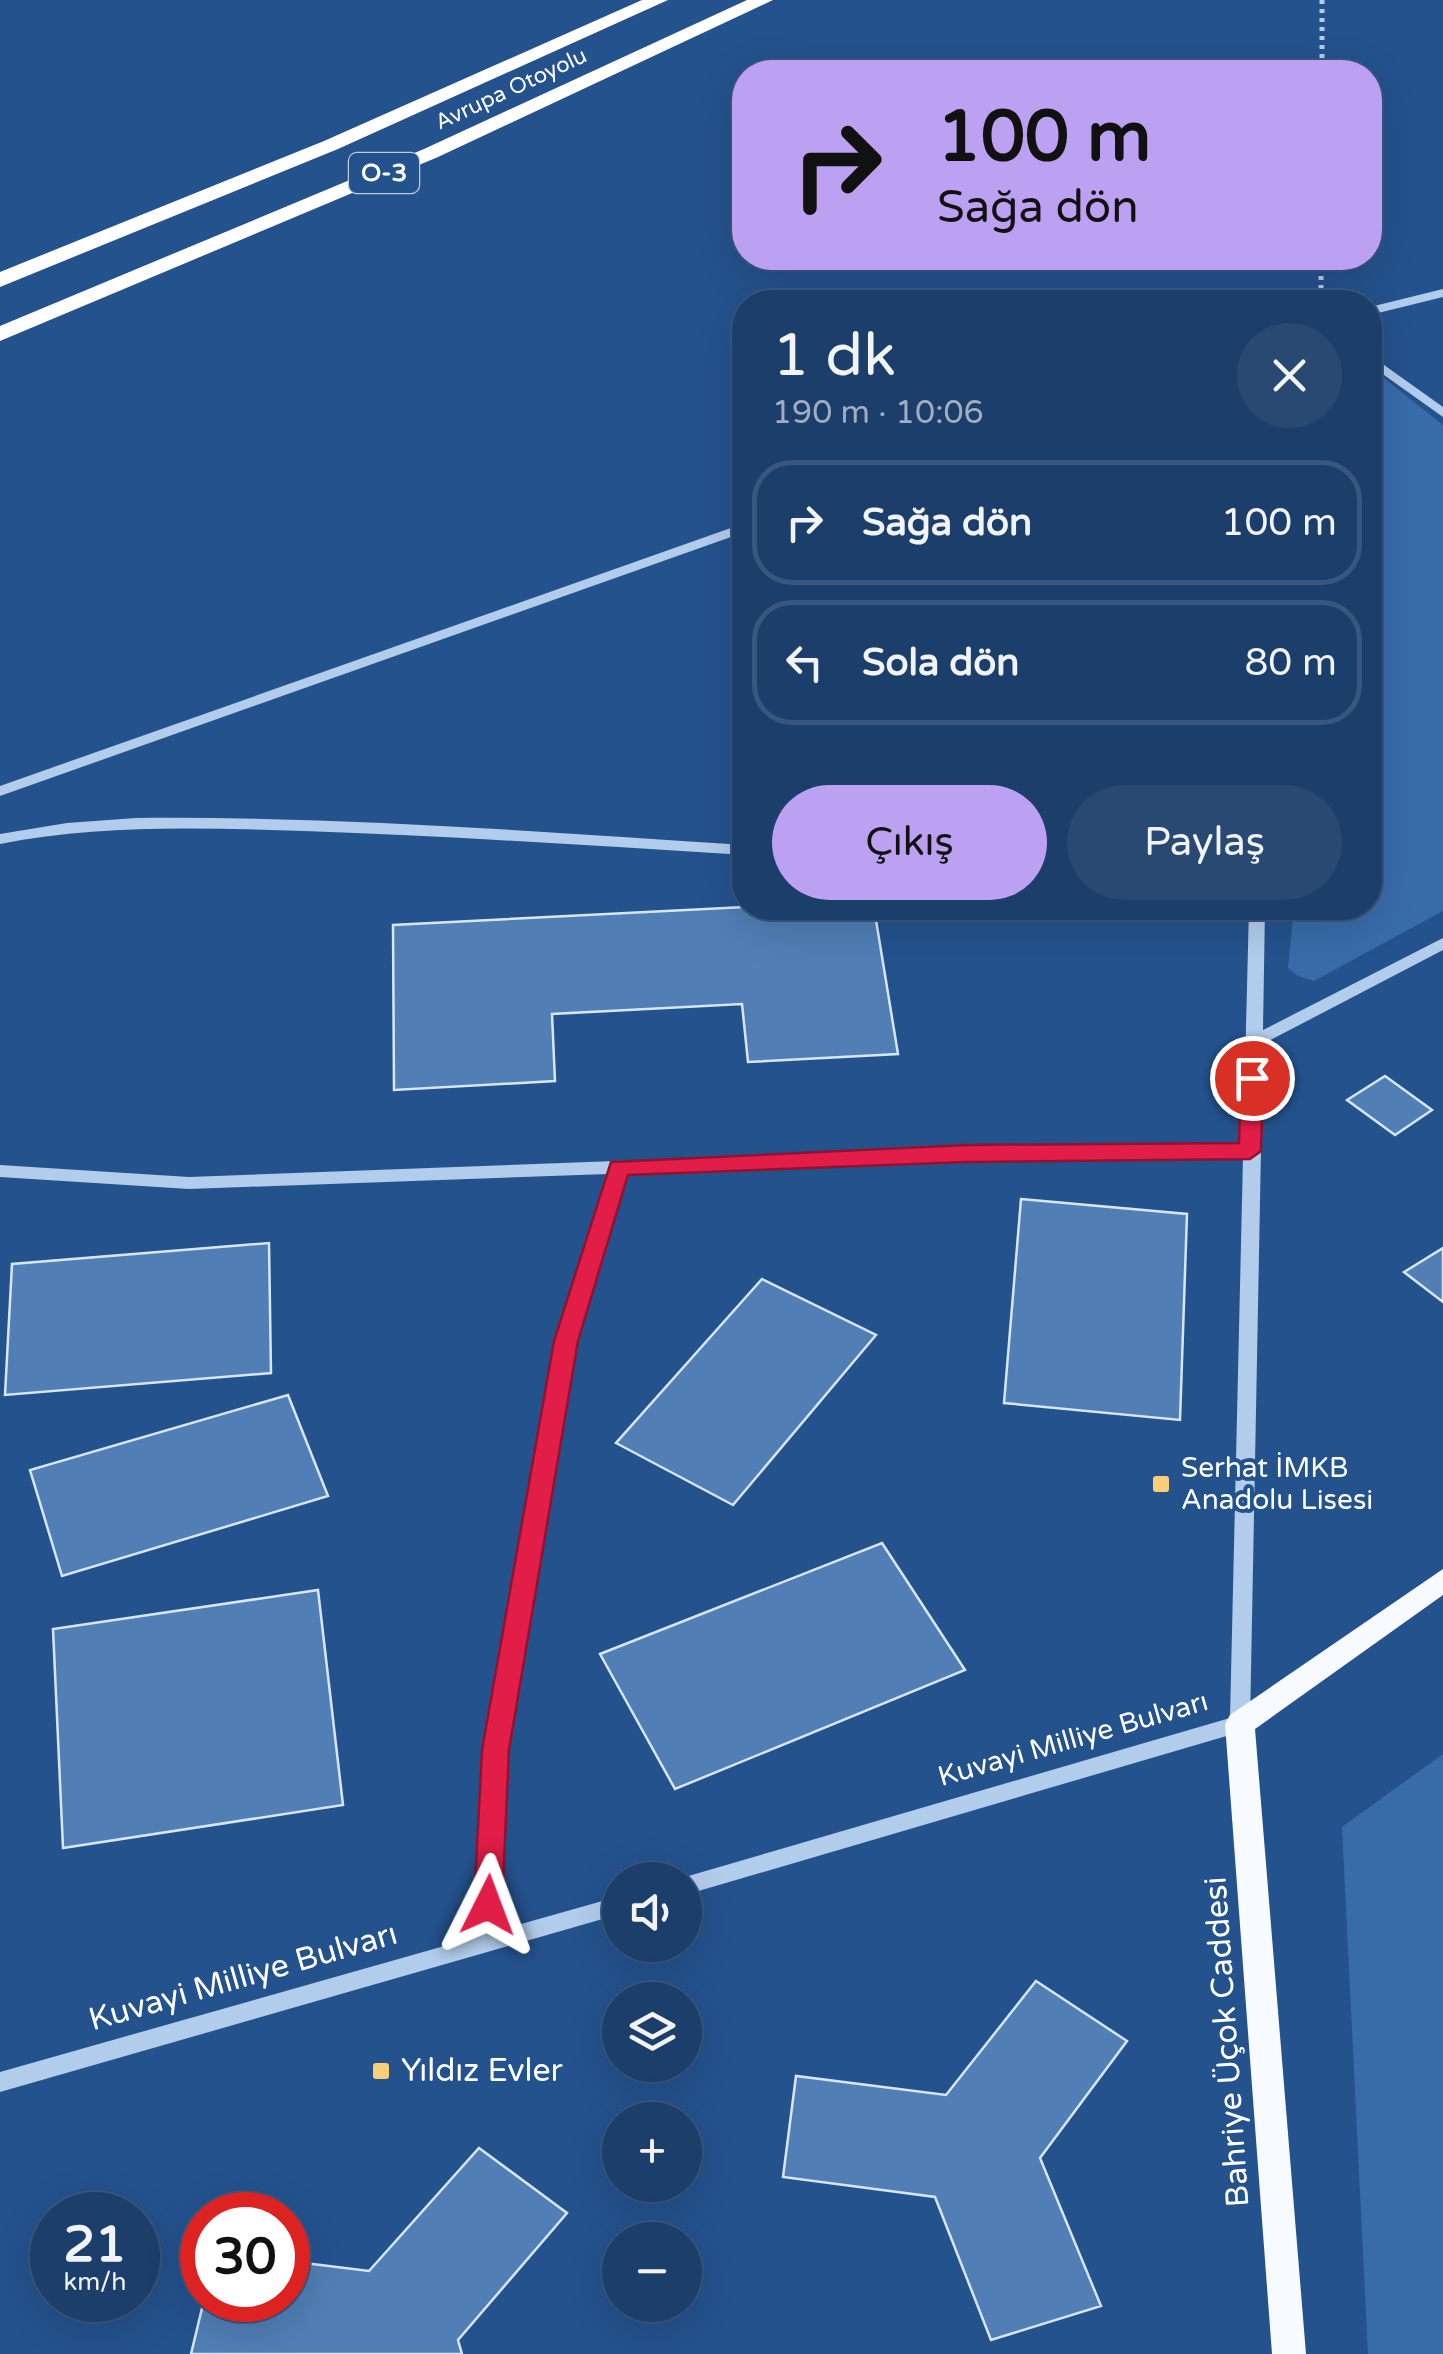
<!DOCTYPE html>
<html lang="tr">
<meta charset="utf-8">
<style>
:root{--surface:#1b3e6a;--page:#284972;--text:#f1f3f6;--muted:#a0aec1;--line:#39577e;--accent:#bca0f2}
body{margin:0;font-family:"Varela Round",sans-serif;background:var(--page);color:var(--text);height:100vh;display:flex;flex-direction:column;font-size:38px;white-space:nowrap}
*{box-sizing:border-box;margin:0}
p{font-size:32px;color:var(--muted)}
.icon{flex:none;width:55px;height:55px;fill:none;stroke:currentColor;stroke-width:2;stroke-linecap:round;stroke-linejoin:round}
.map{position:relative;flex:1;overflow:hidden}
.side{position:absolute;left:732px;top:290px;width:650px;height:630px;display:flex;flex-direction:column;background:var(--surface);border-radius:40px;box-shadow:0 10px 40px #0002,0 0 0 2px var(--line)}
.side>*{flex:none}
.guide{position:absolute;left:732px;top:60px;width:650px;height:210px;border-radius:40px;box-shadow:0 10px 40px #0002,0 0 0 2px var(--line);background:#bca0f2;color:#111;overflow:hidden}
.buttons{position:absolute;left:602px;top:1862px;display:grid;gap:20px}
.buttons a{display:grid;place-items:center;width:100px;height:100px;border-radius:50%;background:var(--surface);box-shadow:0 10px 40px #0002,0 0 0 2px var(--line);font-size:50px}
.speed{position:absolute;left:30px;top:2192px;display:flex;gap:20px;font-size:50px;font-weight:700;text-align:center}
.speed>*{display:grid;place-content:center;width:130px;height:130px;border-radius:50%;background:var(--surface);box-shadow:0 10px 40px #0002,0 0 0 2px var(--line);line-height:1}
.speed small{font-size:25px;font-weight:400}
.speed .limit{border:15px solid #d22;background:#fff;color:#111}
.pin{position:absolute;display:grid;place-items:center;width:85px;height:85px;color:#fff;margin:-42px;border:5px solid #fff;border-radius:50%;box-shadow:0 2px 10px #0007}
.me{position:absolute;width:110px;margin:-55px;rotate:3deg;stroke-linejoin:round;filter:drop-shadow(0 0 8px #0008)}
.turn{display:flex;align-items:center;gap:35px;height:210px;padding:0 40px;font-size:45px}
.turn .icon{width:130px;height:130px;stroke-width:2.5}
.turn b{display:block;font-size:70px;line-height:85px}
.round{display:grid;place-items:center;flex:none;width:105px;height:105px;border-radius:52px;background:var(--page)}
.head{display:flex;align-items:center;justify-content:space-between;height:170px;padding:0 40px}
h1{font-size:60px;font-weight:600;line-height:75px}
.action{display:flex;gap:20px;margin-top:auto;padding:20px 40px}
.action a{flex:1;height:115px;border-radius:60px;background:var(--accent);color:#111;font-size:40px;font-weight:600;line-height:115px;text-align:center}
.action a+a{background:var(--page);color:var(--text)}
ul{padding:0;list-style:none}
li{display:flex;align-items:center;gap:30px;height:125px;margin:0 20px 15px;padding:0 20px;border:5px solid var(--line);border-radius:40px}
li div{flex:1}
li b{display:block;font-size:38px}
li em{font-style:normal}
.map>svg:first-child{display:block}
.green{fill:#386ca9}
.building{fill:#507eb5;stroke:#d7e6f8;stroke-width:2.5}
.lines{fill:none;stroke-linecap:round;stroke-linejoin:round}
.path{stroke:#b2cceb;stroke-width:5;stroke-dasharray:4 5;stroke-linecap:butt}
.minor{fill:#b2cceb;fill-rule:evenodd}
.major{fill:#f7fafe;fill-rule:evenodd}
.highway{fill:#fff;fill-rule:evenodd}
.route{fill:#e11d48;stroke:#92132f;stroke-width:2.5}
.poi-dot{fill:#f6cf76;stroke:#24528d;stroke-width:4}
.labels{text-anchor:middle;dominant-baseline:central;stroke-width:8;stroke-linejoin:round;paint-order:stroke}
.far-street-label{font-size:22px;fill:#fff;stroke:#24528d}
.shield{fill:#24528d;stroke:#bdcbdd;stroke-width:2.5}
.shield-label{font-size:25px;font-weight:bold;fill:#fff}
.poi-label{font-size:28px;fill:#fff;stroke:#24528d;text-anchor:start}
.street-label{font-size:28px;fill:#fff;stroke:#24528d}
.near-street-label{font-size:32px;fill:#fff;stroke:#24528d}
.near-poi-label{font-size:32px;fill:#fff;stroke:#24528d;text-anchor:start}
</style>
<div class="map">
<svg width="1443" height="2354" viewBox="0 0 1443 2354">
<rect width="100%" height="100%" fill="#24528d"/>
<path class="green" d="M1370,367l73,58v486l-129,70 -16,-5 -10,-8 6,-60h76z
M1443,1754v600h-75l-26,-527z"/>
<path class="building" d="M745,907l129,1 24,146 -150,8 -6,-58 -190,10 3,67 -161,9 -1,-165z
M1385,1076l47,34 -37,25 -48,-35z
M1021,1199l166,15 -7,206 -176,-17z
M269,1243l2,130 -266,22 7,-131z
M1443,1248v54l-39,-30z
M762,1279l114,56 -143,170 -117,-62z
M288,1395l40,101 -266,80 -32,-106z
M882,1543l83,127 -290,119 -75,-135z
M318,1590l25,215 -280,43 -10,-219z
M1036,1981l91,60 -87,117 61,148 -110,34 -56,-143 -152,-20 13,-101 150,19z
M479,2148l88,65 -109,127 4,14h-271l13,-54h84v-39l81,10z"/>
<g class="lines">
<path class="path" d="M1322,0v72
M1321,258v44"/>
<path class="minor" d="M1443,289v8l-73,18v-8z
M1370,355l73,52v10l-73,-52z
M745,523v9l-745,264v-10z
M136,818c203,-2 406,14 609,27v10c-147,-9 -294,-19 -441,-24 -102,-3 -204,-7 -304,13v-10l67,-11z
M1249,908h16l-2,122 180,-92v12l-180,94 -13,680 -3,6 -562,165v-15h-8l8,-3 545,-159 13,-561 -277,3 -340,13 -51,168 -70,409 -8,181 123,-35v18l-620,178v-20l476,-135 9,-187 72,-409 51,-167 -419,15 -189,-12v-12l189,12 777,-29 277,-3z"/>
<path class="major" d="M1443,1569v26l-188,134 51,625h-34l-47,-630 5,-9z"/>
<path class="highway" d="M642,0h26l-330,149 -338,138v-15l324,-131z
M747,0h26l-335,157 -438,184v-15l424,-177z"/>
</g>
<path class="route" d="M1252,1071l11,7 -2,73 -11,8 -284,3 -338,13 -50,166 -69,409 -7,155 -4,9 -10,3 -10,-3 -4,-9 8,-155 72,-409 57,-179 355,-17 273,-2 2,-65z"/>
<g class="poi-dot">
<rect x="1151" y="1474" width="20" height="20" rx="5"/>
<rect x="371" y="2061" width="20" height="20" rx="5"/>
</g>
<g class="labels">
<g class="far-street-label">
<text transform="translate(511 89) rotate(-25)">Avrupa Otoyolu</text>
</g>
<rect class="shield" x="349" y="153" width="70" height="40" rx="8"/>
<g class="shield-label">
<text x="384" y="173">O-3</text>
</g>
<g class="poi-label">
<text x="1181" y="1468">Serhat İMKB<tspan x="1181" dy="32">Anadolu Lisesi</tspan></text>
</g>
<g class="street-label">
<text transform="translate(1073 1739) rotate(-16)">Kuvayi Milliye Bulvarı</text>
</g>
<g class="near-street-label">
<text transform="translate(243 1977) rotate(-16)">Kuvayi Milliye Bulvarı</text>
<text transform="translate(1227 2042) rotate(-94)">Bahriye Üçok Caddesi</text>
</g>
<g class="near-poi-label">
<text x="401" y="2071">Yıldız Evler</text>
</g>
</g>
</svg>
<div class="buttons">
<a><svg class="icon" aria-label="sound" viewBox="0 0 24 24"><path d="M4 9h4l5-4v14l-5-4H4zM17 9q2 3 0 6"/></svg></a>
<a><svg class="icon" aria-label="layers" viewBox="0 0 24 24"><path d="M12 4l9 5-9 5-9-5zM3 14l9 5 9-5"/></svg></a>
<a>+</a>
<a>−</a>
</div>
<div class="speed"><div>21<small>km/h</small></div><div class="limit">30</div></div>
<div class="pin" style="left:1252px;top:1078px;background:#d93025"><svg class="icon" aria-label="arrive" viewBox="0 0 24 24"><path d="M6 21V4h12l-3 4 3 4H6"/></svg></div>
<svg class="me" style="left:488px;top:1905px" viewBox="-20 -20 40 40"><path d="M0-17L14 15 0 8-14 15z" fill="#e11d48" stroke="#fff" stroke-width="4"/></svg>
<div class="guide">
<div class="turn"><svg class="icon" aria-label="right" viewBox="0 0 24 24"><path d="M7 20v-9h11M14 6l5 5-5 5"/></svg><div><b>100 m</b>Sağa dön</div></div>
</div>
<section class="side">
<div class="head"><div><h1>1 dk</h1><p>190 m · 10:06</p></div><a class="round"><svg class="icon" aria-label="close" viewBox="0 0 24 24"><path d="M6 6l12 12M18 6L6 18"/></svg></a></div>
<ul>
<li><svg class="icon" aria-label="right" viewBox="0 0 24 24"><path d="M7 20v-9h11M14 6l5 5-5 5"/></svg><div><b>Sağa dön</b></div><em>100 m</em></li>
<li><svg class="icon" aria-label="left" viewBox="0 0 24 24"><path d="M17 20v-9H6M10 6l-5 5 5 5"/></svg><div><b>Sola dön</b></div><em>80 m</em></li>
</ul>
<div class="action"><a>Çıkış</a><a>Paylaş</a></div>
</section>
</div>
